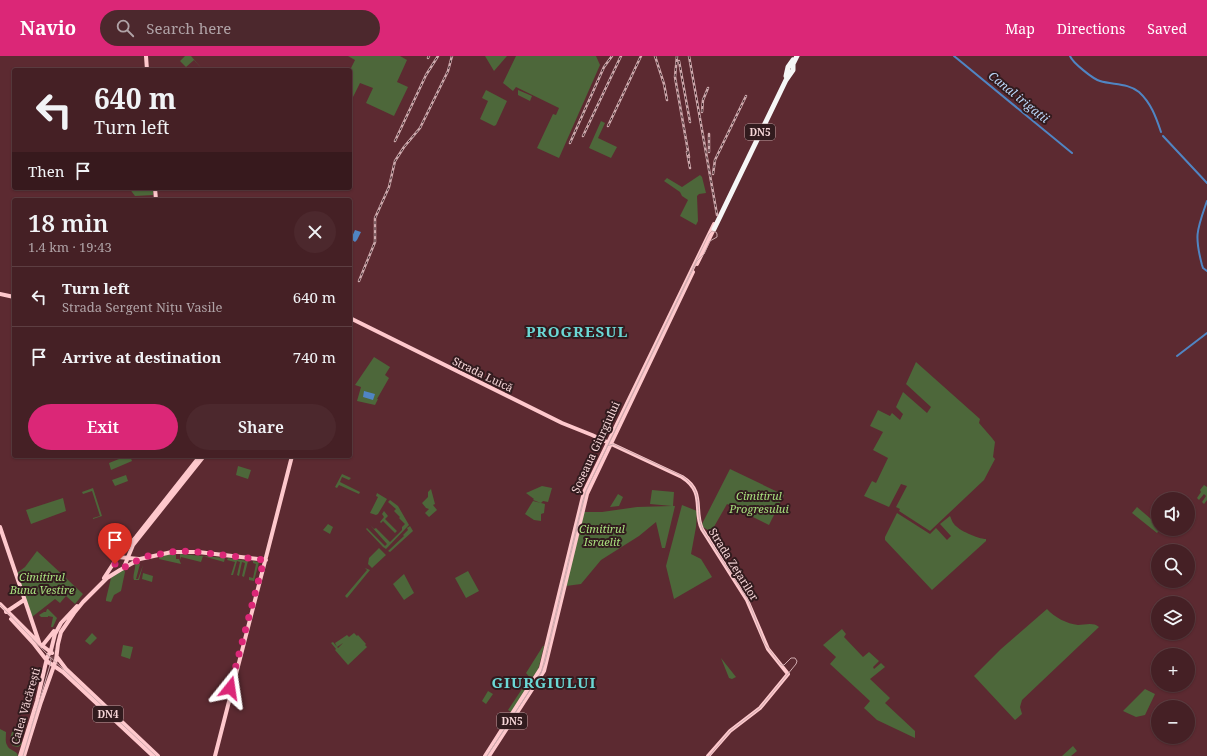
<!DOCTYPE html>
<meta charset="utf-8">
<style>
:root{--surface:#452025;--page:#4c282d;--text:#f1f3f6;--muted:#b0a3a7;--line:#5d3e42;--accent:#db2777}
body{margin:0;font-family:"Noto Serif",serif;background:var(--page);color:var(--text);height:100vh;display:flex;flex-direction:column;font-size:15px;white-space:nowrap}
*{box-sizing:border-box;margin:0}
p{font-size:13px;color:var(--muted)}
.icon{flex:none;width:22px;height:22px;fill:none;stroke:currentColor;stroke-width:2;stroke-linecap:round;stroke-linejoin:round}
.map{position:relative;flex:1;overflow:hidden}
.side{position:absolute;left:12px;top:142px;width:340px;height:260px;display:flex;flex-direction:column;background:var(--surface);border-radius:4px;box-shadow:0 1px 3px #0004,0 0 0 1px var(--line)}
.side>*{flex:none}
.guide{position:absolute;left:12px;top:12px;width:340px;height:122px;border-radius:4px;box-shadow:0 1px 3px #0004,0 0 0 1px var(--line);background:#452025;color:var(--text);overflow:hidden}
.controls{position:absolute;left:1151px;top:436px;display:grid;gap:8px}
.controls a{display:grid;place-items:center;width:44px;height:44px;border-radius:50%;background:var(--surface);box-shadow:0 1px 3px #0004,0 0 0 1px var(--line);font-size:20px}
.pin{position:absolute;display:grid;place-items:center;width:34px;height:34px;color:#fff;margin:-41px -17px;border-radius:50% 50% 50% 0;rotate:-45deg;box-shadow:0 0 4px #0007}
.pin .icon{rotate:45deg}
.me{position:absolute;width:44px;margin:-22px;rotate:15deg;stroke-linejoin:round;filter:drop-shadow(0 0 3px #0008)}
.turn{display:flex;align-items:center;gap:14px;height:84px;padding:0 16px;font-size:18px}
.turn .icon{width:52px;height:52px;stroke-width:2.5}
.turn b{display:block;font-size:28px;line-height:34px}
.then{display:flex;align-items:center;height:38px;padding:0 16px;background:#0003;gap:8px;font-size:15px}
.round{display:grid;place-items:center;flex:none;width:42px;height:42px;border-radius:21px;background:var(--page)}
.head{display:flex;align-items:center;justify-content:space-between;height:68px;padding:0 16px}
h1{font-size:24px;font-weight:600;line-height:30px}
.primary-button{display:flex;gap:8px;margin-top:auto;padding:8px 16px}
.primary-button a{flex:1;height:46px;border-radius:24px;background:var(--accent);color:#fff;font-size:16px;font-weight:600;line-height:46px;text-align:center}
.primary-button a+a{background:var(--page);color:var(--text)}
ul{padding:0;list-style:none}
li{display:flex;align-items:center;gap:12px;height:60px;padding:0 16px;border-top:1px solid var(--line)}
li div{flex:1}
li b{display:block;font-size:15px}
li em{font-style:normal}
header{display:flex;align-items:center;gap:24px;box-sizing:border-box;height:56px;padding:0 20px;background:var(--accent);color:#fff}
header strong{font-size:19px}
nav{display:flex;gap:22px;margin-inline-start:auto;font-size:14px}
.search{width:280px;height:36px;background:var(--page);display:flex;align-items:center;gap:10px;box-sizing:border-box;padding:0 14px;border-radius:22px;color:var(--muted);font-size:15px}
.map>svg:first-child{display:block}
.green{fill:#4d673a}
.water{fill:#5085c3}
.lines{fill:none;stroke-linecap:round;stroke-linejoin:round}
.canal{stroke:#5085c3;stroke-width:2}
.major-tunnel{stroke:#73444a;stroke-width:4;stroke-dasharray:4 2;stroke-linecap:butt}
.major{stroke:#fec8cc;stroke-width:4}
.highway{stroke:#f6f6f6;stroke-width:5}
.tram{stroke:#cea9ad;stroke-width:1}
.rail-casing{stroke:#cea9ad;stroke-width:2.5}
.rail{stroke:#321b1e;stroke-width:1;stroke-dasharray:3;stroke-linecap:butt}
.route{stroke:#db2777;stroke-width:7;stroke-dasharray:0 12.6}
.labels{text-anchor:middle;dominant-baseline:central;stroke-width:4;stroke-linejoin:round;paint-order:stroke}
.shield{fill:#321b1e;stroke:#bb9ea0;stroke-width:1}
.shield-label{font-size:10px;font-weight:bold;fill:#f6d6d8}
.street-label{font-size:11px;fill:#f6d6d8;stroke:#321b1e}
.park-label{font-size:11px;font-style:italic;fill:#a8e07e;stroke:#321b1e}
.water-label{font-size:12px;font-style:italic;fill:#bbd7f9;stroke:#321b1e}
.district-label{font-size:15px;font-weight:bold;letter-spacing:1px;fill:#6bd8d5;stroke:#321b1e}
</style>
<header>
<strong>Navio</strong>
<div class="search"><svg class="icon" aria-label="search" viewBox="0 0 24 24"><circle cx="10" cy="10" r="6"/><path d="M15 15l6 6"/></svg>Search here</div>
<nav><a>Map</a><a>Directions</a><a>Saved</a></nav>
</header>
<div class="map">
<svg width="1207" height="700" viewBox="0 0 1207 700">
<rect width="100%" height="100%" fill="#5c2a31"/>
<path class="green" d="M185,0h6l12,14 -9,-10 -8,7 -6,-6z
M348,0h52l7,4 -10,22 11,5 -14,29 -28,-13 7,-15 -13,-5 -7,14 -3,-2v-25l5,-10z
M485,0h22l-13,15z
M516,0h80l4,9 -41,93 -22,-10 16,-34 3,1 3,-7 -43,-21 -3,4 -10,-8z
M486,34l21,11 -11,24 -2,1 -14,-7 8,-18 -6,-3z
M518,34l14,6 -2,5 -12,-6z
M601,65l4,2 -7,15 19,9 -6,11 -22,-10z
M700,119l2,2 4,16 -7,1 -2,2 1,25 -2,4 -16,-9 8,-16 -6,-4 -2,-4 -16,-11 3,-3 15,9z
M129,132h24v7l-18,1z
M374,301l16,10 -5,8 4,3 -12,21h1l-3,6 -18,-4 4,-14 -6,-2z
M916,306l64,57 -1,4 13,15 3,4 -2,15 2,2 -11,21 -54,51 -31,-20 1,-2 -4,-2 11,-21 -6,-2 -12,23 -25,-11 8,-15 4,2 12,-25 -15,-8 10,-18 -13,-6 8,-16 12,6 2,-3 8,7 3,-6 -7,-7 7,-15 24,21 4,-6 -25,-23z
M118,400h12l2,5 -21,9 -2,-7 10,-4z
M238,410l13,4 -3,9 -12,-4z
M730,413l54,26 -15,30 -42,-21 -16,28 -8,-5 -1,-3z
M342,418l9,4 -2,2 -7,-3 -2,5 20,10 -1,2 -20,-9 -2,3 -2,-1z
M126,419l2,6 -13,5 -3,-6z
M1204,429l3,2v13l-3,4 -2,-2 4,-6 -2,-2 -5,6 -2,-2 4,-6 -1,-2z
M542,430l10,2 -4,14 -5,-1 -2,2 -8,-3 1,-1 -8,-6z
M93,432l9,28 -9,3v-1l7,-2 -8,-25 -9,3 -1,-2z
M431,433l4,15 -2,1 4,5 -8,7 -4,-4 4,-4 -3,-1 -4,-5 6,-6v-5z
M652,434l22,2 -1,14h2l-10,42h-3l-6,-26 -17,14 -38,24 -20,24 -15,2 18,-74h18l35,-5 35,-1 -22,-2z
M377,437l10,6 -9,15 -2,1 -6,-2 8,-16 -2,-1z
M618,438l5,3 -4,9 -9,1z
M63,442l3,13 -35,13 -5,-14z
M390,444l8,6 11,19 -23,24 -3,-2 -17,-18 1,-1 18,18 2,-2 -17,-19 4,4 2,-1 14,14 12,-12v-3l3,-3 -6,-6 1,-1 -6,-6 2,-2 -8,-7z
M533,445l12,3 -1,9 -3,1v7l-7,-1 -9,-6z
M682,449l15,6 -1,16 -5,27 10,5 11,18 -38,22 -8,-33z
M1137,451l21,18v4h2l-3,4 -25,-20z
M384,455l4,5 -3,3 12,12 -2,2 -12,-12 -2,2 -1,-1 4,-5 -2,-3z
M897,457l33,21 6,-6 11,12 4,-4 -11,-12 10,-8c1,2 2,6 4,8 4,6 24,15 32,15v2l-54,49 -47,-50v-3z
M328,468l5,3 -3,7 -7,-4z
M410,470l3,5 -23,21 -2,-1 16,-15 -1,-1 5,-5 -1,-2z
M379,492l7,7 -14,13 -4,-4 1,-6z
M37,495l46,43 -8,10 -9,-8 -6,7 -5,-4 -23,18 -15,-44 8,-6z
M176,498v5h3l2,5 -22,-5 1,-3z
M180,498l45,4 -1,4 -21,-6 -2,6 -20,-5 -1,3z
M228,502l20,3 -4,16 -2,-1 3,-13 -3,-1 -3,14 -2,-1 3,-13 -3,-1 -4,14h-2l4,-13 -8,-2z
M253,505l6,1 -5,19 -5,-1v-3l4,1 3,-14 -3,-1z
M138,507l2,1 -4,15h2l5,-14 -4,15h-5c-2,-4 2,-11 1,-16z
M365,512l5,2 -23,28 -2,-2 22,-26z
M124,513l1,3 -4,19 -7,4 -3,7 -5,-1v-2l5,-21z
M468,515l11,20 -13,7 -11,-20z
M143,517l10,3 -1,6 -10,-3z
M404,518l10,19 -10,7 -11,-16z
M47,553h1l9,9 -4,9h-2l2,-10 -5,-1v1h-7l-2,-2 5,-3h2z
M1047,553c7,8 20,15 31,16 7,0 15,-3 21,2l-77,73 -2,7 2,7 -7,6 -41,-44 27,-27z
M842,573l4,5 -2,3 19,20 6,-5 10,9 -6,6 1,2 7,-6 4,4 -15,12 20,19 -5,5 30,28v7l-38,-18 -13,-12 6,-7 -40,-37 6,-7 -13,-12z
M92,577l5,5 -7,7 -5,-4z
M354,577l3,3 1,-1 8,9 -1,1 2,2 -19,18 -13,-15 1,-1 -5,-6 2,-1 5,6 5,-5 -6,4 -2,-4 12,-8 2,2z
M123,589l10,2 -3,12 -9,-3z
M543,590h1l-6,24 -7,9 -5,-6z
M721,602l15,19 -4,2 -3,-1z
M522,630h4l-2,7 -13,19 -3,-2 14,-21z
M1145,633l10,5 -10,21 -9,2 -13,-6z
M488,635l5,3 -7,10 -4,-3z
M15,671l7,16 -1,2 -3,2 -5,-1c-5,-6 -2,-13 2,-19z
M0,673l6,3c0,4 -1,10 1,13 2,6 10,5 11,11h-18z
M1073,690l4,5 -6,5h-9z"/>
<path class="water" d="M355,174l6,2 -4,8 -2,2 -4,-3z
M364,335l11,3 -2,6 -10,-3z"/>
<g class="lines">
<path class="canal" d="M954,0l118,97
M1070,0c3,7 23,23 30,25 13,4 28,2 39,11 12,11 17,25 22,40
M1163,80l44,47
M1207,145c-10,29 -13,34 -5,64l1,3 4,3
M1177,300l30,-23"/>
<path class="major-tunnel" d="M51,610l4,-18"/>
<path class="major" d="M146,0l1,14
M155,132l1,12
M697,208l17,-35
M0,238l14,3
M350,262l212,105 30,12 90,42c24,15 11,33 20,52l45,71 21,49 20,25 -28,34 -30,23 -22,25
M0,471l39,115
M116,491l4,2 5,-1
M118,501l21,2
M124,511l9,-22 71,-89
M104,522l13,-20 19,-21 64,-81
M0,548l40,40 12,9
M6,556l18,-12
M11,563l23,25 14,18 15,10 90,84
M42,590l12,-15
M57,601l9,12 92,87
M20,700l17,-55 10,-43 4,-8 4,-16 6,-11 16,-17
M24,700l17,-54 15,-42 2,-16 3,-12 13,-19 9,-11 24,-24 13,-8 20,-11 32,-7h26l68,8
M215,700l77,-300
M485,700l56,-88 43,-176 130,-268
M489,700l55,-85 43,-177 106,-222"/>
<path class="highway" d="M786,20l2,-9 5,-7
M714,173l72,-149 7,-10v-6l4,-8"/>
<path class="tram" d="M607,390l6,-2 69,32c24,17 11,33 21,54l45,70 17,44 16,21h3l7,-7h4l2,3 -1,3 -36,44 -30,23 -21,25
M0,549l48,50 108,101
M23,700l27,-91 1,-5 -3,-5
M487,700l54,-83 3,-11 39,-162 3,-9 123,-257 3,-3 4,1 1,2v3l-7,4 -6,13 -7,7 -111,230 -41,171 -4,11 -54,83"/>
<defs>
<path id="rail" d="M655,0l9,28 3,16
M677,0l-2,21 14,80
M689,0l28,159
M428,2l1,-2
M679,5l11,61
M702,56l1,-12 5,-12
M608,70l33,-70
M583,80l38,-80
M395,85l31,-66 12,-19
M570,87l34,-76 8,-11
M687,96l3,16
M709,96v-18
M713,118l2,-14 31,-64
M359,225l16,-39v-24l14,-31 6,-26 9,-14 16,-19 28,-57 4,-15"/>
</defs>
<use href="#rail" class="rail-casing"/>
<use href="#rail" class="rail"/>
</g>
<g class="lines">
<path class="route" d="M115,508l3,4h5l17,-9 8,-3 30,-5 20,1 66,8 -34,128"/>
</g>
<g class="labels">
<g class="shield">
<rect x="745" y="68" width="30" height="16" rx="3"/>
<rect x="93" y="650" width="30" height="16" rx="3"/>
<rect x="497" y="657" width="30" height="16" rx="3"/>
</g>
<g class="shield-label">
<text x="760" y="76">DN5</text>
<text x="108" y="658">DN4</text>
<text x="512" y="665">DN5</text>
</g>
<g class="street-label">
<text transform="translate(483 318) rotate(26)">Strada Luică</text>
<text transform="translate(595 391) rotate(-65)">Șoseaua Giurgiului</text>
<text transform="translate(734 508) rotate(58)">Strada Zețarilor</text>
<text transform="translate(25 650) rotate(-74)">Calea Văcărești</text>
</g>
<g class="park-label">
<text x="759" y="439">Cimitirul<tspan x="759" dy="13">Progresului</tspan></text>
<text x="602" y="472">Cimitirul<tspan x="602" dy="13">Israelit</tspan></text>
<text x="42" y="520">Cimitirul<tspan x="42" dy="13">Buna Vestire</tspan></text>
</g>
<g class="water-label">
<text transform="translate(1019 41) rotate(39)">Canal irigații</text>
</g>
<g class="district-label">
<text x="577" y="275">PROGRESUL</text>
<text x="544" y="626">GIURGIULUI</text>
</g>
</g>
</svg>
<div class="controls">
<a><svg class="icon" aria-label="sound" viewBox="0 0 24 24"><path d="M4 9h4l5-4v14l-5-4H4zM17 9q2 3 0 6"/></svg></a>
<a><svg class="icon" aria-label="search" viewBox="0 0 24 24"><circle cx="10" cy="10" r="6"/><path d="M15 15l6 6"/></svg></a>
<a><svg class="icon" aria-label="layers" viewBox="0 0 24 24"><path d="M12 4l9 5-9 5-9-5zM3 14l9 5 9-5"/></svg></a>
<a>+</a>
<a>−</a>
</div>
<div class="pin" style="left:115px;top:508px;background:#d93025"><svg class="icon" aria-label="arrive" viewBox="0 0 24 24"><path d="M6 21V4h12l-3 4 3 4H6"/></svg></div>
<svg class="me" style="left:230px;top:632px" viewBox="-20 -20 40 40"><path d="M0-17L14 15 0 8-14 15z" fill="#db2777" stroke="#fff" stroke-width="4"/></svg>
<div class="guide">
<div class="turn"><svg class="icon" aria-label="left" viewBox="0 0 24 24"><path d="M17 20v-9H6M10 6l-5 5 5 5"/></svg><div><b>640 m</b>Turn left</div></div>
<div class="then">Then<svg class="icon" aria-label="arrive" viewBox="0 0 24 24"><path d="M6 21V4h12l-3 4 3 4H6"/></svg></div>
</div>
<section class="side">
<div class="head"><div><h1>18 min</h1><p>1.4 km · 19:43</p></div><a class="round"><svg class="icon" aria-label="close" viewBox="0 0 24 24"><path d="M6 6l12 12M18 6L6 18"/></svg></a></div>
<ul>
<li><svg class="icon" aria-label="left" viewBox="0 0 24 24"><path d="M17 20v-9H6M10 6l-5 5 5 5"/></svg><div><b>Turn left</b><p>Strada Sergent Nițu Vasile</p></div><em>640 m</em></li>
<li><svg class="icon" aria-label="arrive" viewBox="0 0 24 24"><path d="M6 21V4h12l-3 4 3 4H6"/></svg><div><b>Arrive at destination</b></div><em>740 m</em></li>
</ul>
<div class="primary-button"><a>Exit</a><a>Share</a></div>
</section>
</div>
